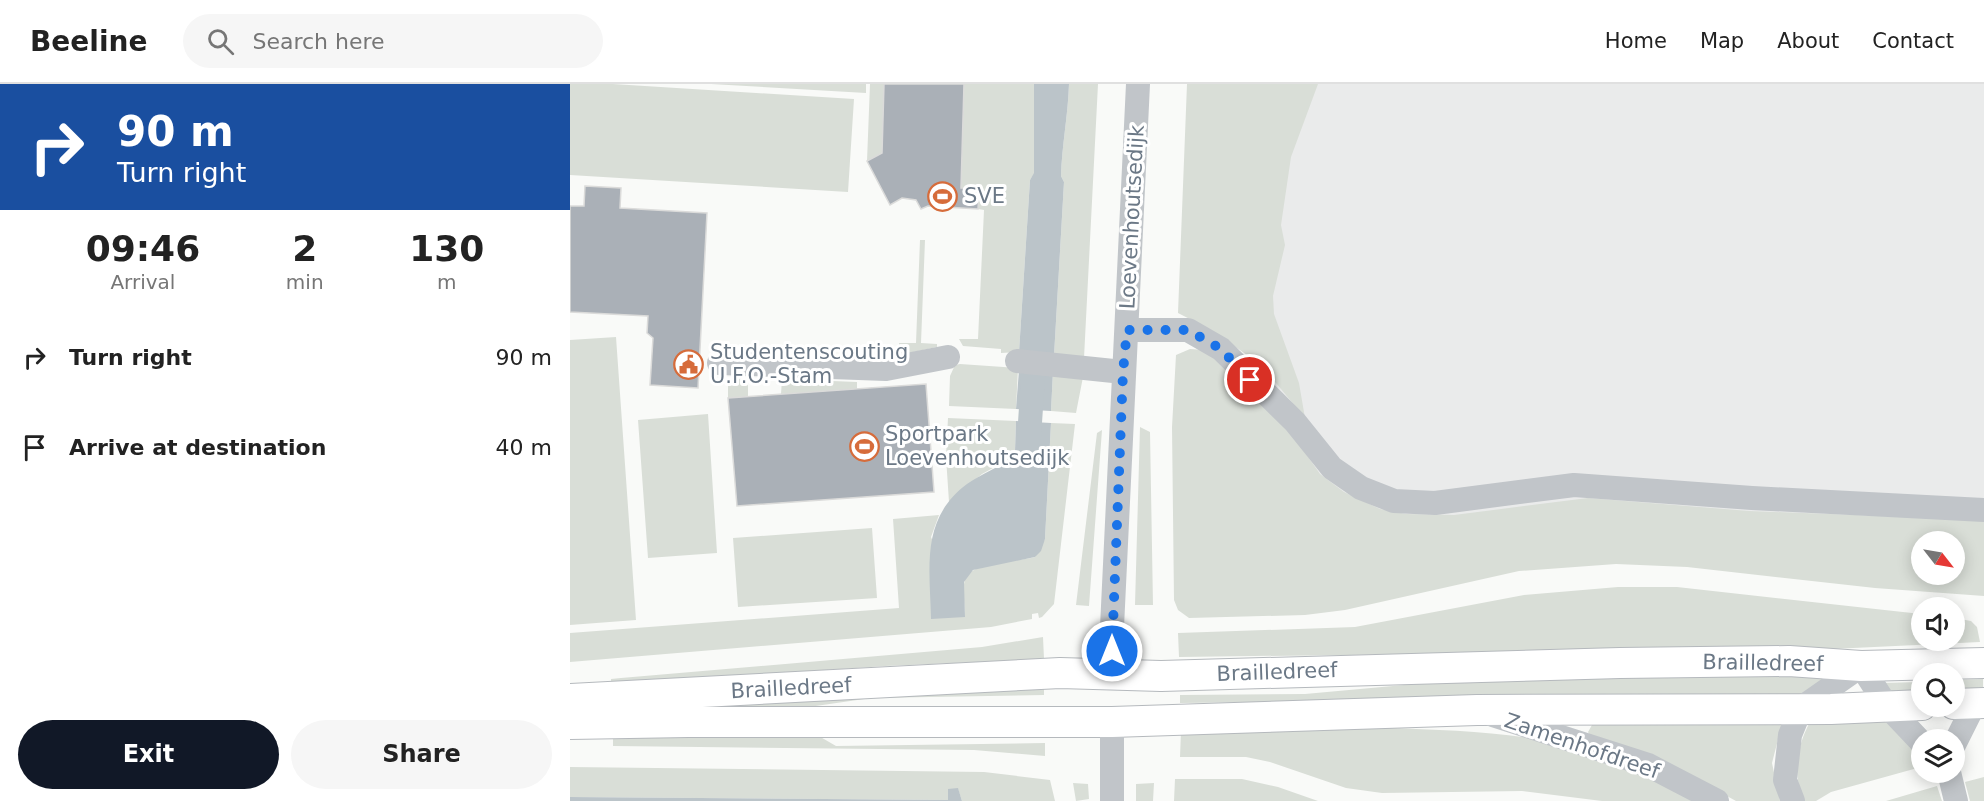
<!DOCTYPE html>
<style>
:root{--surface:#fff;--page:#f6f6f6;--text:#222;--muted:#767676;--line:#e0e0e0;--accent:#111827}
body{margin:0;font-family:"DejaVu Sans",sans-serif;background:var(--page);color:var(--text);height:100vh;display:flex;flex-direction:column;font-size:22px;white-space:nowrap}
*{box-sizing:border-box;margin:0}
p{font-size:20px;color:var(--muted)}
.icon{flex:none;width:33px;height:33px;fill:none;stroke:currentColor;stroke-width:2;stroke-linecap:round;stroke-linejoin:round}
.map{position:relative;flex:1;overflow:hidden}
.details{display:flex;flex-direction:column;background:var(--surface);width:570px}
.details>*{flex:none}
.top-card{background:#1a4fa0;color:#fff;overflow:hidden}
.needle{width:39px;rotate:121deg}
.controls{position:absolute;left:1341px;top:447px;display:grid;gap:12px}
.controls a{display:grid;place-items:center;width:54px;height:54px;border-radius:50%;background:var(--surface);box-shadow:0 3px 15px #0003;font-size:30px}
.pin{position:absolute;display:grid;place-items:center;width:51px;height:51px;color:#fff;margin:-26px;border:3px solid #fff;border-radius:50%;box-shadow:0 2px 6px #0007}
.me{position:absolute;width:66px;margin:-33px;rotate:0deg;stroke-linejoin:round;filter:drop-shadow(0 0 4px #0008)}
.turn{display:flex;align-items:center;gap:21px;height:126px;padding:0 18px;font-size:27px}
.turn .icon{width:78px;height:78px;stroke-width:2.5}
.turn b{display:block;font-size:42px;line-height:51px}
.eta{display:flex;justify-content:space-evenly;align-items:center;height:102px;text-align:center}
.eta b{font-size:36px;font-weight:700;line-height:42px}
.action{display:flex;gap:12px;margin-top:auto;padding:12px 18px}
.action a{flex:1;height:69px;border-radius:36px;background:var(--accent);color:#fff;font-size:24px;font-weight:700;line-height:69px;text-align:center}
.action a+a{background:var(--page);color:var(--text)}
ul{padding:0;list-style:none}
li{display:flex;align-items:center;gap:18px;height:90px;padding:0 18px}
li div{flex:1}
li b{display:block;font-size:22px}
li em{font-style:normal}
header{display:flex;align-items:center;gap:36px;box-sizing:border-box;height:84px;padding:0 30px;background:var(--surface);border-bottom:2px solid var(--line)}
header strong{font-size:28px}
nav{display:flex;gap:33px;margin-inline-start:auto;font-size:21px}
.search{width:420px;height:54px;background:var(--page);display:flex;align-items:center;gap:15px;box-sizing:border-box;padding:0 21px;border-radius:33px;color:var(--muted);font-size:22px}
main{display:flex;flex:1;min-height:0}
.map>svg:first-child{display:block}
.built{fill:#eaebeb}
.green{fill:#d9ded7;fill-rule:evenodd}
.water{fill:#bbc4c9}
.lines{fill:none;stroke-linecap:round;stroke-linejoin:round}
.canal{stroke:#bbc4c9;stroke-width:24}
.building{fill:#aab0b7;stroke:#dbdbda;stroke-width:1.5}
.major-casing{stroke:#b5b9bd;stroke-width:32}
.minor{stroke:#c1c5c9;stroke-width:24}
.major{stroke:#fff;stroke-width:30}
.route{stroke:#1a73e8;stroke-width:10;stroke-dasharray:0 18}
.labels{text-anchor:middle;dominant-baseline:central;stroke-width:6;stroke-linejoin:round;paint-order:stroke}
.poi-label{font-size:21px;fill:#6b7886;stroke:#fff;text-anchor:start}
.street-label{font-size:21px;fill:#6b7886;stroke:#fff}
</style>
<header>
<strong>Beeline</strong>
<div class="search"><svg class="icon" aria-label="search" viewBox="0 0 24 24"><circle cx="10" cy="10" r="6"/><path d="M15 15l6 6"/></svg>Search here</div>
<nav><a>Home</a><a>Map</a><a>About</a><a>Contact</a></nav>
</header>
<main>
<section class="details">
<div class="top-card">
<div class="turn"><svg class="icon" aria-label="right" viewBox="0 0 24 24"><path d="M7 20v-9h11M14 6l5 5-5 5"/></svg><div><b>90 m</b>Turn right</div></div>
</div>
<div class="eta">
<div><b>09:46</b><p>Arrival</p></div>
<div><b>2</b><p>min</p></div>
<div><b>130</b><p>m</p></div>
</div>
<ul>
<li><svg class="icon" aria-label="right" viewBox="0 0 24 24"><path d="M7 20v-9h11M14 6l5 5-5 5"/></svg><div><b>Turn right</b></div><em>90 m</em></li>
<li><svg class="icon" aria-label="arrive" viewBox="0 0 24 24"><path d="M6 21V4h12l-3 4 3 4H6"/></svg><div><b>Arrive at destination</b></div><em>40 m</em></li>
</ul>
<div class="action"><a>Exit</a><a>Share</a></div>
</section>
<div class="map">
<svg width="1414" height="717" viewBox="0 0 1414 717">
<rect width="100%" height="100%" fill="#f9faf8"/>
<path class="built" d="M700,0h714v476l-30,-18 -628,-6 -83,-148 21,-20z"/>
<path class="green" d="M0,0h43l241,15 -6,93 -278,-17z
M141,0h173l-2,69 -15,8 3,-77h-4v9z
M394,0h70v90l-4,6 -11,172 -18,1v-4l-38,-3 -4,-7h19l6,-129 -6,-1 1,-20 -18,-1z
M499,0h29l-14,274 -30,-2 10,-174 -3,-6c1,-32 7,-60 8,-92z
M617,0h131l-27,73 -10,68 4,20 -12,51 1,18 25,69 6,35 -44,-53 -48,-34 -35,-18z
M350,156h5l-4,103 16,1v3l-33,7 -5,-2v-9h17z
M46,253l20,283 -66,5v-285z
M620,265l15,1 21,12 71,79 23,33 24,18 36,17 26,5 48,1 134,-17 161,13 235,9v76l-109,-8 -188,-21 -71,-3 -97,7 -174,39 -40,5 -116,3 -11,-8 -4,-10 -2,-173 4,-72zM1352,458h32v32h-32z
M390,280l58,4 -2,41 -67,-3 1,-30 5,-11z
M483,287l30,6 -7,36 -25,-2z
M158,294h20v19l-20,1z
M212,295l75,3v7l-76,5z
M138,330l9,139 -69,5 -10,-138z
M378,334l68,3 -1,30 -4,7 -29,16 -33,28 -3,-45z
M481,339l24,1 -21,180 -12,13 -3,1 -1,-5 -6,1v5l-41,8 -421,35v-29l329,-25 -6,-89 46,-4 -8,22 34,80c0,-11 -3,-28 0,-38 7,-18 52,-17 70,-22l10,-18z
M570,343l10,5 3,173h-18z
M532,346l-13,176 -13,-1 21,-172z
M302,444l5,70 -139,9 -5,-69z
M1048,503h59l244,27 1,26h32l1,-22 16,3 6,6 3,15 -148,7 -653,8 -1,-24 177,-6 169,-32z
M473,553l1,22 -159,7 -274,19v-6l10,-1 361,-31z
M1261,591l-29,22 -622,6v-8l125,-1 154,-14z
M1413,595v10l-28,2v-11z
M1351,598v10l-32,2 -8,-11z
M474,602v9l-173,3 -76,11 -147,-3z
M1319,637c12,13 32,29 32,46l-90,25 -15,9h-13c-10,-28 -7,-53 7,-79z
M1212,640l-10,39 8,38h-44l-62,-34 -83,-29 -3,-6 4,-7z
M817,644c55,2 110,3 164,14 54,11 104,37 153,59h-102l-80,-10 -140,2 -36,-5 -76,-26 -24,-5h-66l1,-26z
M247,651l19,11 209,-3v13l-71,-6 -361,-4v-10z
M0,683l414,5 66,8 5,21h-93l-4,-12h-10v11l-378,-3z
M1414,693v24h-14l-5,-19z
M605,695h67l36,8 40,14h-144z
M503,699l15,1 1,15 -13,2z
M584,699l-1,18h-17v-17z
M1367,702l5,15h-56z"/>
<path class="water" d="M464,0h35c-1,32 -7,60 -8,92l3,6 -10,174 -35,-4 11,-172 4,-7z
M449,286l34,1 -2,40 -35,-2z
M446,337l35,2 -6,116 -4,12 -6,6 -62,13 -9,12 1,35 -34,2c-1,-51 -11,-100 36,-135 14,-10 31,-16 44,-26l4,-7z
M388,704l4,13h-392v-4l378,3v-11z"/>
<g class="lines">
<path class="canal" d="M458,369l5,-76"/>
</g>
<path class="building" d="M314,0h80l-3,104 18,1 -1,20 -50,-3 -7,3 -5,-9 -14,-2 -12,7 -23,-44 15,-8z
M15,102l36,2 -1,20 87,5 -9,175 -48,-3 3,-47 -6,-5 1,-17 -78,-4v-106h14z
M356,300l8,108 -197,14 -9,-108z"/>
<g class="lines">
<defs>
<path id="major" d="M0,615l490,-26 101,3 459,-13 169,-2 72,5 123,-3
M1384,620l30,-1
M0,640l118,-2h424l365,-12 354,-1 91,-4"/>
</defs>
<use href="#major" class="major-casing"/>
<path class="minor" d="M557,246h61l33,19 74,73 37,46 29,20 33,13 41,2 139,-18 178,13 232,12
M447,277l106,11
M149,279l167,6 62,-12
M543,590l-1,-47 26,-543
M923,631l155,50 69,36
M542,638v79
M1384,661l21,-42
M1379,688l7,29
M1223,717l-8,-21 5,-45 11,-27 60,-42 26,40 35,37"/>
<use href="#major" class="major"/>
</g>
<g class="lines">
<path class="route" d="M542,567l11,-279 4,-42h61l33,19 29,31"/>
</g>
<defs>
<symbol id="stadium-ring" viewBox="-11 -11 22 22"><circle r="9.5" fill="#fff" stroke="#d66c3b" stroke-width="1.5"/><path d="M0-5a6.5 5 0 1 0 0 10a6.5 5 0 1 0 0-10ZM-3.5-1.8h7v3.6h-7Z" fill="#d66c3b"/></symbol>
<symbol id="civic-ring" viewBox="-11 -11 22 22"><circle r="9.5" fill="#fff" stroke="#d66c3b" stroke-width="1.5"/><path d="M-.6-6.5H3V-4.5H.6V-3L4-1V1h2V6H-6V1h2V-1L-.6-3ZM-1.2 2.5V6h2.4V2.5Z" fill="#d66c3b"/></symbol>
</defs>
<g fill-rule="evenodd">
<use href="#stadium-ring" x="356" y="96" width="33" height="33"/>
<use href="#civic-ring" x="102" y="264" width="33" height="33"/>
<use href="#stadium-ring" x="278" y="346" width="33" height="33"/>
</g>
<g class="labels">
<g class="poi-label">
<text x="394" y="112">SVE</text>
<text x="140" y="268">Studentenscouting<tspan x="140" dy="24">U.F.O.-Stam</tspan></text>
<text x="315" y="350">Sportpark<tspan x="315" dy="24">Loevenhoutsedijk</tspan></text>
</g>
<g class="street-label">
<text transform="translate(562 133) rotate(-87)">Loevenhoutsedijk</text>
<text transform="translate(1193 579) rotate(1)">Brailledreef</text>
<text transform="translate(707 588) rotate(-2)">Brailledreef</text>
<text transform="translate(221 604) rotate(-3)">Brailledreef</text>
<text transform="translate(1012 662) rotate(19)">Zamenhofdreef</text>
</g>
</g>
</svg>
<div class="controls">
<a><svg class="needle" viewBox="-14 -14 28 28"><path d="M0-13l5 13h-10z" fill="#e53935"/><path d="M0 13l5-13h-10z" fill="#767676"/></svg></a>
<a><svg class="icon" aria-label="sound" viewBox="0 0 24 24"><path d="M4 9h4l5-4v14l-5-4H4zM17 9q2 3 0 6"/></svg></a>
<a><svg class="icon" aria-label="search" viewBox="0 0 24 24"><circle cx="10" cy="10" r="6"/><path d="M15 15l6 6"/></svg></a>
<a><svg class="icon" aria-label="layers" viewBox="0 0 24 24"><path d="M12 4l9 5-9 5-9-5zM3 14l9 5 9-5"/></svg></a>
</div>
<div class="pin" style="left:680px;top:296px;background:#d93025"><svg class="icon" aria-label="arrive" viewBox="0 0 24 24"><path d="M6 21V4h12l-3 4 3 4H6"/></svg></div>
<svg class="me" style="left:542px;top:567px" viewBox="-20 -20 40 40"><circle r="17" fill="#1a73e8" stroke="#fff" stroke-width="3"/><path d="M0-11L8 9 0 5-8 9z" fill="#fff"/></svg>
</div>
</main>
